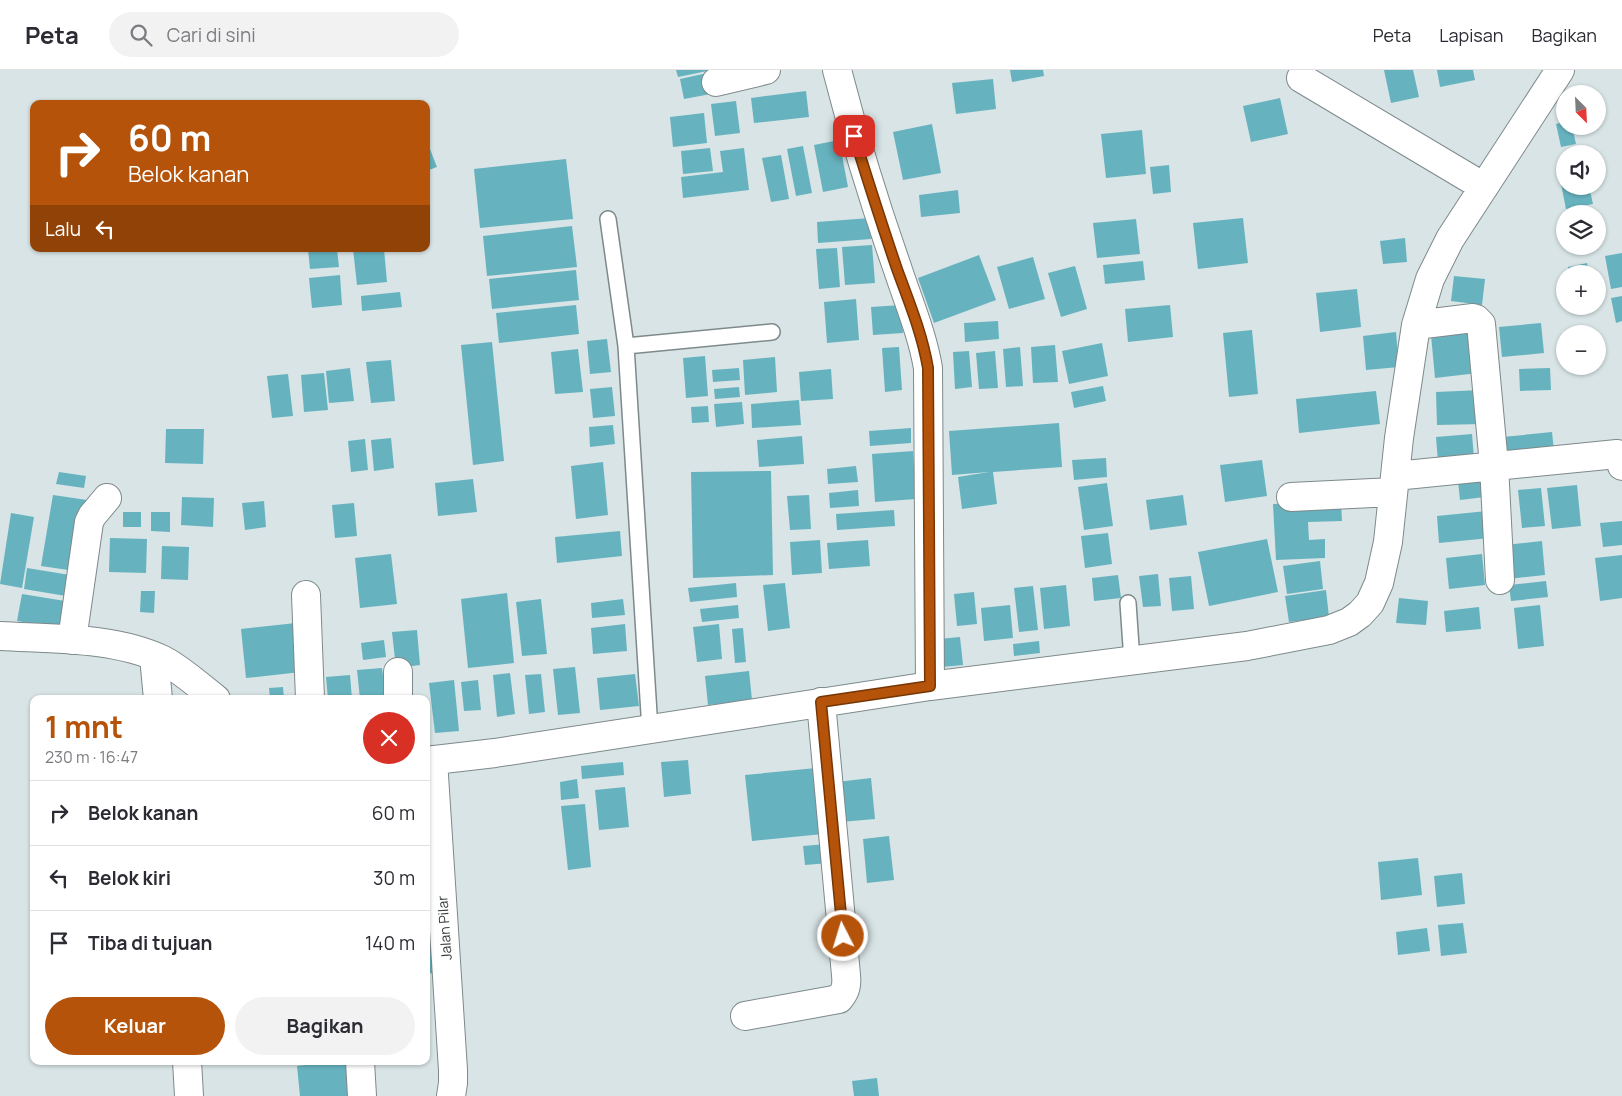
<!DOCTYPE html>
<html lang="id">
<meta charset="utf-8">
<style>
:root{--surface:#fff;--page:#f2f2f3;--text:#2b2b33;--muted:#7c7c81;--line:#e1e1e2;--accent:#b45309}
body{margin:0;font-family:Manrope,sans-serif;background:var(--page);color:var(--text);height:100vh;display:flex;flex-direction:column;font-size:19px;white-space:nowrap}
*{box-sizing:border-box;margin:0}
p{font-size:16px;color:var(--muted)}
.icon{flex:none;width:28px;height:28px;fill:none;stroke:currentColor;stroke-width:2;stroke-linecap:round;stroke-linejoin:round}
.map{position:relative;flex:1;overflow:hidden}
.drawer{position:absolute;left:30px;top:625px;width:400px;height:370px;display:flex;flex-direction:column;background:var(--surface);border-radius:10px;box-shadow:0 1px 4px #0004}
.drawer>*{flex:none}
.banner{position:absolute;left:30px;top:30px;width:400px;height:152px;border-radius:10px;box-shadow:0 1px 4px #0004;background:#b45309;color:#fff;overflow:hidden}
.needle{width:32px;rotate:156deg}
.tools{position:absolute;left:1556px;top:15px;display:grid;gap:10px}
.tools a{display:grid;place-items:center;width:50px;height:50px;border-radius:50%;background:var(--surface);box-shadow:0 1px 4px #0004;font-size:25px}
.pin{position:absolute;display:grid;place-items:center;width:42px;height:42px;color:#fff;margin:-21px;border-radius:10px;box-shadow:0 2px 8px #0006}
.me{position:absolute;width:55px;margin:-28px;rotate:355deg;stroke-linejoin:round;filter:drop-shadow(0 0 4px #0008)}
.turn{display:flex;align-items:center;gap:18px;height:105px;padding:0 15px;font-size:22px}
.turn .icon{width:65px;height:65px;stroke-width:2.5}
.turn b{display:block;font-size:35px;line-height:42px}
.then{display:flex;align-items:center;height:48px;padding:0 15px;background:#0003;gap:10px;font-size:19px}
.round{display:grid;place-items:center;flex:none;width:52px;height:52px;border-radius:26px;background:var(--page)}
.headline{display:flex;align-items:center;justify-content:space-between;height:85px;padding:0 15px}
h1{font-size:30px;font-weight:700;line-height:38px;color:var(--accent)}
.primary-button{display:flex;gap:10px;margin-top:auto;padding:10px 15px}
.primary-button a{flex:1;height:58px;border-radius:30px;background:var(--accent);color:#fff;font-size:20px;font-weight:700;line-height:58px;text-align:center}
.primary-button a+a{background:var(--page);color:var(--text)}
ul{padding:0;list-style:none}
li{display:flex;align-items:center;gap:15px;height:65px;padding:0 15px;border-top:1px solid var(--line)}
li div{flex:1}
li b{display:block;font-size:19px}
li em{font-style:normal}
header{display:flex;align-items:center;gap:30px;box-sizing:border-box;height:70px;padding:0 25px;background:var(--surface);border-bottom:1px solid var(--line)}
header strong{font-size:24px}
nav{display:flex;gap:28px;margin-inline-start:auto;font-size:18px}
.search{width:350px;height:45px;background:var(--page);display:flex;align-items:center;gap:12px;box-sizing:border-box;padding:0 18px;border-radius:28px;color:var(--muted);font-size:19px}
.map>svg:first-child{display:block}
.building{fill:#66b3bf}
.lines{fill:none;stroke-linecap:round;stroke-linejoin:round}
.lane-casing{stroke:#7e898b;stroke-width:18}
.street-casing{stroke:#7e898b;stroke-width:30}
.lane{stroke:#fff;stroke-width:15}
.street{stroke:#fff;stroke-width:28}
.route-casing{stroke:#753606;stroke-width:12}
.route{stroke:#b45309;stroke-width:9}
.labels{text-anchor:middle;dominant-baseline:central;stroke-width:4.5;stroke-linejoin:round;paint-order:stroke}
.street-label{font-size:14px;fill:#393e3f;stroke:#fff}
</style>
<header>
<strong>Peta</strong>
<div class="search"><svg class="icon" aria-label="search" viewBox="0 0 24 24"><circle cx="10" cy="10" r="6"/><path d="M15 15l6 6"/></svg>Cari di sini</div>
<nav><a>Peta</a><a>Lapisan</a><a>Bagikan</a></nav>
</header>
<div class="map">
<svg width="1622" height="1026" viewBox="0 0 1622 1026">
<rect width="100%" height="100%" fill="#d8e4e6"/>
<path class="building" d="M676,0h31v1l-29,6z
M1010,0h33l1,6 -32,6z
M1384,0h29l6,27 -28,6z
M1437,0h36l2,10 -35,7z
M712,2l4,21 -32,6 -4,-20z
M993,9l3,30 -40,5 -4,-31z
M806,21l3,26 -55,6 -3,-25z
M1280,28l8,36 -37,8 -8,-36z
M736,31l4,32 -25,3 -4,-32z
M704,43l3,30 -34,4 -3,-30z
M1565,52v4h7l4,18 -15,3 -5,-23z
M932,54l9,49 -38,7 -10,-48z
M1142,60l4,44 -40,4 -5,-44z
M426,69l11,28 -11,4z
M839,70l9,47 -25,5 -9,-47z
M803,76l9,47 -16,3 -9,-47z
M710,78l3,23 -30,3 -2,-23z
M744,78l5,42 -66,8 -2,-21 42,-5 -3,-21z
M781,85l8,44 -18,3 -9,-44z
M566,89l7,60 -93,9 -6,-59z
M1169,95l2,27 -18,2 -3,-27z
M1565,108v8h24l4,18 -27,5 -6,-30z
M958,120l2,23 -39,4 -2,-22z
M870,148l1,21 -53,4 -1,-21z
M1243,148l5,45 -50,6 -5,-46z
M1136,149l4,35 -43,4 -4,-35z
M572,156l5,41 -90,9 -4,-40z
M1405,168l2,24 -24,2 -3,-23z
M872,175l3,38 -30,2 -3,-38z
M837,178l3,39 -21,2 -3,-40z
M308,179h29l2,18 -29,2z
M353,179h31l3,33 -30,3z
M1622,183v34l-11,2 -6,-33z
M979,185l17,45 -62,23 -16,-45z
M1033,187l12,42 -36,10 -12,-42z
M1143,191l2,19 -40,4 -2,-19z
M1587,193l2,11h-20l-1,-7z
M1075,196l12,43 -26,8 -13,-44z
M576,200l3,30 -87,9 -3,-30z
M340,205l2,30 -30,3 -3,-30z
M1454,206l31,3 -3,26 -31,-4z
M1357,219l4,38 -41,5 -4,-39z
M400,222l2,15 -40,4 -1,-15z
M1622,226v25l-6,2 -5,-25z
M856,229l3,41 -32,3 -3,-41z
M576,235l3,29 -80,9 -3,-30z
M901,235l2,28 -30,2 -2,-28z
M1170,235l3,32 -45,5 -3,-33z
M998,251l1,18 -34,3 -1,-19z
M1541,253l3,30 -42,4 -3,-30z
M1252,260l6,64 -29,3 -6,-64z
M1473,261l5,42 -43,5 -4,-43z
M1396,262l3,35 -33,3 -3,-34z
M607,269l4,33 -21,2 -3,-33z
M492,272l12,119 -31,4 -12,-120z
M1102,273l6,33 -39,8 -7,-33z
M1055,275l3,37 -25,1 -2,-36z
M899,277l3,43 -17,2 -3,-44z
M1020,277l3,39 -17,1 -3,-38z
M578,279l5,43 -28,2 -4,-42z
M969,281l3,36 -17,2 -2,-37z
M995,281l3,37 -19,1 -3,-36z
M705,286l3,40 -22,2 -3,-40z
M775,287l2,35 -32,3 -2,-35z
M391,290l4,41 -24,2 -5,-41z
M350,298l4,33 -25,2 -3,-32z
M739,298l1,12 -27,2 -1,-12z
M1550,298l1,22 -31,1 -1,-22z
M831,299l2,30 -32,2 -2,-29z
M324,303l4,37 -24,2 -3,-37z
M288,304l5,42 -21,2 -5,-42z
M1103,316l3,15 -32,7 -3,-16z
M612,317l3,29 -22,2 -3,-29z
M739,317l1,10 -25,2 -1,-10z
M1481,320l1,34 -45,1 -1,-33z
M1376,321l4,33 -81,9 -3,-34z
M799,330l2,25 -49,3 -1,-24z
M742,332l2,22 -28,3 -2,-23z
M708,336l1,16 -17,1 -1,-16z
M1059,353l3,44 -69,5 4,32 -35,5 -4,-32 31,-5 -37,3 -3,-44z
M613,355l2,19 -25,3 -1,-20z
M911,358v15l-41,3 -1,-15z
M166,359h38l-1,35 -38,-1z
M1552,362l2,19 -49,5 -2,-19z
M1472,364l2,24 -36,4 -2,-25z
M802,366l2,28 -45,3 -2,-27z
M391,368l3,30 -20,3 -3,-31z
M365,369l3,31 -17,2 -3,-31z
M913,381l3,48 -41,3 -3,-48z
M1106,388l1,19 -33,3 -2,-20z
M1262,390l5,36 -42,6 -5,-37z
M603,392l5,53 -32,4 -5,-53z
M856,396l2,16 -30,2 -1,-15z
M1490,399l3,27 -33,4 -3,-28z
M771,401l2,104 -80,3 -2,-106z
M59,402l27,4 -2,12 -28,-4z
M473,409l4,33 -39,4 -3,-33z
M1107,413l6,43 -29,4 -6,-43z
M1577,415l4,41 -29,3 -5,-41z
M1541,418l4,38 -23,2 -4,-38z
M858,420l1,16 -29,2 -1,-15z
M53,425l34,5 -12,71 -34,-5z
M809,425l2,34 -21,1 -3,-34z
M1183,425l4,30 -37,5 -4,-30z
M182,427l32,1 -1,29 -32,-2z
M264,431l2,26 -21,3 -3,-27z
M1341,431l1,20 -34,1 1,18 16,-1v19l-49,2 -3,-56z
M354,433l3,33 -22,2 -3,-33z
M894,440l1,16 -58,4 -1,-16z
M1487,441l3,27 -51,5 -2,-27z
M123,442h18v15h-18z
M151,442h19v20l-19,-1z
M11,443l23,4 -12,71 -22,-4z
M1622,451v24l-19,2 -3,-24z
M620,461l2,25 -65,7 -2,-26z
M1108,463l4,31 -27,4 -4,-32z
M110,468l37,1 -1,34 -37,-1z
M1267,469l11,53 -69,14 -11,-54z
M820,470l2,33 -30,2 -2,-33z
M868,470l2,26 -41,3 -2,-26z
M1542,471l3,34 -37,4 -3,-34z
M162,476l27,1 -1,33 -27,-1z
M391,484l6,50 -37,4 -5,-50z
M1482,484l3,31 -36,4 -3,-31z
M1622,485v43l-22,3 -5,-43z
M1320,491l3,28 -36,5 -4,-28z
M27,498l43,7 -4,21 -42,-7z
M1158,504l3,32 -18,1 -4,-31z
M1118,505l3,23 -27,3 -2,-23z
M1191,506l3,33 -22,2 -3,-33z
M1546,511l2,16 -37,4 -2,-16z
M736,513l1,14 -47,5 -2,-14z
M785,513l5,45 -22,3 -5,-46z
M1066,515l4,41 -26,3 -4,-41z
M1033,516l5,44 -19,2 -5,-44z
M1326,520l3,27 -40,5 -4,-26z
M141,521h14l-1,22 -14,-1z
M974,522l3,32 -20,2 -3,-32z
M507,523l7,70 -46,5 -7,-69z
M22,524l43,7 -5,27 -43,-7z
M1399,528l29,3 -2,24 -30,-2z
M541,529l6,55 -25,2 -6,-54z
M623,529l2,16 -33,3 -1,-15z
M738,535l1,13 -37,4 -2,-13z
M1010,535l3,33 -29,3 -3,-33z
M1540,535l4,41 -26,3 -4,-41z
M1479,537l2,22 -35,3 -2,-21z
M296,553l5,49 -55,6 -5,-49z
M625,554l2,27 -34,3 -2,-26z
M719,554l3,35 -25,3 -4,-35z
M743,558l3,34 -11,1 -3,-34z
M417,560l3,35 -24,3 -4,-36z
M960,567l3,28 -21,2 -3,-28z
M384,570l2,17 -23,3 -2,-17z
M1039,571l1,12 -26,3 -1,-12z
M575,597l5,46 -22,2 -5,-46z
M382,598l4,31h-26l-3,-29z
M749,601l3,29 -44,5 -3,-29z
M510,603l5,41 -18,3 -4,-42z
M541,604l4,38 -16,2 -4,-39z
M635,604l4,32 -39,4 -3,-32z
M350,605l2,24h-24l-2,-22z
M454,610l5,51 -24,2 -6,-50z
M478,610l3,30 -17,1 -3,-29z
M283,617l1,12h-14l-1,-11z
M688,690l3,34 -27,3 -3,-35z
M623,692l1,13 -42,4 -1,-13z
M816,698l7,66 -71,7 -7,-66z
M871,708l4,41 -34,3 -4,-40z
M577,709l2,19 -18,2 -1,-18z
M625,717l4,40 -30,3 -4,-40z
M585,734l6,63 -23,3 -7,-64z
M889,766l5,44 -27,3 -4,-44z
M827,774l2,19 -24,2 -2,-19z
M1418,788l4,37 -41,5 -3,-38z
M1462,803l3,31 -28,3 -3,-31z
M1463,853l4,30 -26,3 -3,-31z
M426,854h2l5,49 -7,1z
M1427,858l3,23 -32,4 -2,-23z
M336,991h13l4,35h-53l-3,-30z
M877,1008l2,18h-25l-2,-15z"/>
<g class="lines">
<defs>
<path id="lane" d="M608,149l18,127 24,384
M626,276l146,-14
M1128,533l4,58"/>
<path id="street" d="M837,0c17,66 37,132 60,197 11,34 25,66 31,101l2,318
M1301,8l183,109
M716,12l50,-12
M1416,255l57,-7 3,1 5,5 13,141 6,115
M1395,406l222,-22 4,4 1,8
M1291,427l102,-5
M306,525l4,104
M0,566c52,3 115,1 163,24 19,10 36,26 53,39
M72,570l17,-118 3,-6 15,-18
M154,587l4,42
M398,629v-27
M433,690l20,310v13l-2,13
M426,691l69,-8 435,-67 317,-40 82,-16 20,-8 11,-8 10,-11 9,-20 9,-41 11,-104 17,-113 14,-46 20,-40 110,-169
M745,946l94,-17c7,-8 8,-14 7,-24l-25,-273
M187,991l2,35
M360,991l2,35"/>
</defs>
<use href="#lane" class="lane-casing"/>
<use href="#street" class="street-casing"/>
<use href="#lane" class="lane"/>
<use href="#street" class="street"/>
</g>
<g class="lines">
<defs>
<path id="route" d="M843,866l-22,-234 109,-16 -2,-318c-6,-35 -19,-66 -31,-99 -15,-44 -29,-88 -43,-133"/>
</defs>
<use href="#route" class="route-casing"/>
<use href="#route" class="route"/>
</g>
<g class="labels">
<g class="street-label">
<text transform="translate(444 858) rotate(-94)">Jalan Pilar</text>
</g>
</g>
</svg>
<div class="tools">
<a><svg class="needle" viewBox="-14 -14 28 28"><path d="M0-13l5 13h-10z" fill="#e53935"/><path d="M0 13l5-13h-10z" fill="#7c7c81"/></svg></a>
<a><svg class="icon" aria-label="sound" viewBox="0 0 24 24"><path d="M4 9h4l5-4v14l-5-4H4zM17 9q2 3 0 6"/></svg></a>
<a><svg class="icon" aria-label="layers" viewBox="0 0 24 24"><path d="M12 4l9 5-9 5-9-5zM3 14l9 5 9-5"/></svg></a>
<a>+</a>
<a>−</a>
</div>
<div class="pin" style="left:854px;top:66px;background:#d93025"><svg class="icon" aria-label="arrive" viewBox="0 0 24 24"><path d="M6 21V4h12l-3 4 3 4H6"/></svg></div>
<svg class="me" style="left:843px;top:866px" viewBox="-20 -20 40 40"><circle r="17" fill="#b45309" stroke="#fff" stroke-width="3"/><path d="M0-11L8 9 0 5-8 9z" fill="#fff"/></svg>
<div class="banner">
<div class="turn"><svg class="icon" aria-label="right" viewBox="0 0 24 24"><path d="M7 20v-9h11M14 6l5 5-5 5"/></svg><div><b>60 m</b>Belok kanan</div></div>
<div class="then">Lalu<svg class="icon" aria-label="left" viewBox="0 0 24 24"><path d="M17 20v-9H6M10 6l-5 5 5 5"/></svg></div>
</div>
<section class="drawer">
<div class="headline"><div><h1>1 mnt</h1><p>230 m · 16:47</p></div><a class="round" style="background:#d93025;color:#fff"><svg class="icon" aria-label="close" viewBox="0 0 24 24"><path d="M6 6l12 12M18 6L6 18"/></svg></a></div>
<ul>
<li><svg class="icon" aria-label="right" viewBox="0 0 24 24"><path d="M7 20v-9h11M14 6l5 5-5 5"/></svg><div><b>Belok kanan</b></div><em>60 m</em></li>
<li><svg class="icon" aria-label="left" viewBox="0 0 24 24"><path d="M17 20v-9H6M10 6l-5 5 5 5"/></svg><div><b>Belok kiri</b></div><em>30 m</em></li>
<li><svg class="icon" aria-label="arrive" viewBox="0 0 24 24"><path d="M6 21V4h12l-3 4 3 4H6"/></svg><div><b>Tiba di tujuan</b></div><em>140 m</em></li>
</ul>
<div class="primary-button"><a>Keluar</a><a>Bagikan</a></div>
</section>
</div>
